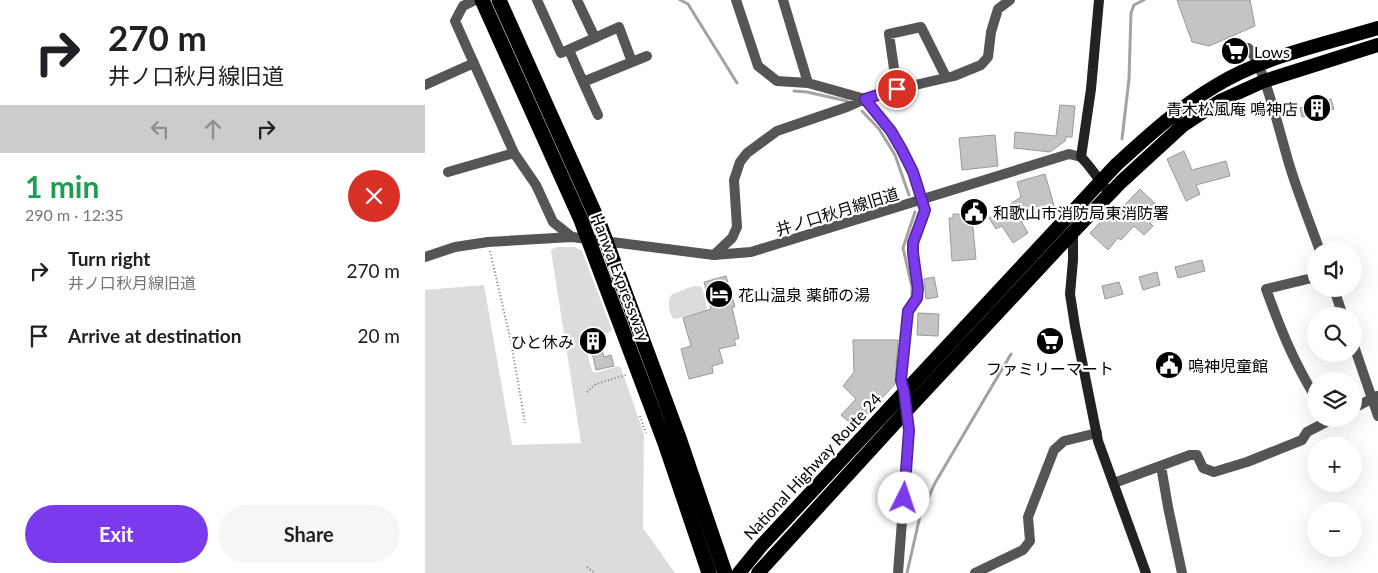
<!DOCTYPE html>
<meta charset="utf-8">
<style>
:root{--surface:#fff;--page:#f6f6f6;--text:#202124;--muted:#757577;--accent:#7c3aed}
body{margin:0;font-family:Lato,"Noto Sans JP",sans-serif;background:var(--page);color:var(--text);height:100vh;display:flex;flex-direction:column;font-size:19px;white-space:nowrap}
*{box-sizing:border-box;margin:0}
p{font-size:16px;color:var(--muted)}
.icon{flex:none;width:28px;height:28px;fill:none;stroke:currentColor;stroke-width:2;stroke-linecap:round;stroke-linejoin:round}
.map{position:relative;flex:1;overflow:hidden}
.sheet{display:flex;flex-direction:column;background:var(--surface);width:425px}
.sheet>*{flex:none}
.guide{background:#fff;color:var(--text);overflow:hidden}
.tools{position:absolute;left:882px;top:242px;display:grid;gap:10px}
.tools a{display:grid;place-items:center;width:55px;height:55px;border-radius:50%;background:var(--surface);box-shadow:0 5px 20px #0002;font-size:25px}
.pin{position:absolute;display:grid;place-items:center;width:42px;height:42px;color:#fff;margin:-21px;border:2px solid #fff;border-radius:50%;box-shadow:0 1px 5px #0007}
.me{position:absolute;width:55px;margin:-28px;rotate:4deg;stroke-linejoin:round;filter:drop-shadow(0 0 4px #0008)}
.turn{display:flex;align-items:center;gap:18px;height:105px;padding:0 25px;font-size:22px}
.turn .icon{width:65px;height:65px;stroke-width:2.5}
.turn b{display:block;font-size:35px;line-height:42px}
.lanes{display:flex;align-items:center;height:48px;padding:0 25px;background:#0003;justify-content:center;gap:25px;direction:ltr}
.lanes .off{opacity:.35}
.round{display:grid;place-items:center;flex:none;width:52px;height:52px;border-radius:26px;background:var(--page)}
.summary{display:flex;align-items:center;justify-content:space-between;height:85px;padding:0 25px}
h1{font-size:30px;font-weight:700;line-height:38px;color:#1e9e55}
.primary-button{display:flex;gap:10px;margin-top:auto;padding:10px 25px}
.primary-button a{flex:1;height:58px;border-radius:30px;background:var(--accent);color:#fff;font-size:20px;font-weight:700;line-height:58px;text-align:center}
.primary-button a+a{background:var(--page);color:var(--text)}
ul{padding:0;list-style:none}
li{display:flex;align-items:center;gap:15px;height:65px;padding:0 25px}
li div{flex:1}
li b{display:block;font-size:19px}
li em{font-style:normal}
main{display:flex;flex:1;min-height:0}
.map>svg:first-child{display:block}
.green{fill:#dcdcdc}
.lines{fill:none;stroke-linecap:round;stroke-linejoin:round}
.stream{stroke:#a3a3a3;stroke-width:3}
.building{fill:#c4c4c4;stroke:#999}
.path{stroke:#777;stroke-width:2;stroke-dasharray:1 2.5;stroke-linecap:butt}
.minor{stroke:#555;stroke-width:10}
.tertiary{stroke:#555;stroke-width:10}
.secondary{stroke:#222;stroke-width:10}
.trunk{stroke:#000;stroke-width:14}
.motorway{stroke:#000;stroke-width:15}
.route-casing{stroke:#51269a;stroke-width:12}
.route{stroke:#7c3aed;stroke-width:9}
.labels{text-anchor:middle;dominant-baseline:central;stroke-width:4.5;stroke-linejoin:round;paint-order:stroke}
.poi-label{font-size:16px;fill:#000;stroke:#fff;text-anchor:start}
.street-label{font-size:16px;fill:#000;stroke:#fff}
</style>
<main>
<section class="sheet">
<div class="guide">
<div class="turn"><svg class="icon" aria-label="right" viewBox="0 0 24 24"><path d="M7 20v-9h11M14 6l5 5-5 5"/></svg><div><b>270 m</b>井ノ口秋月線旧道</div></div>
<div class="lanes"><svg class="icon off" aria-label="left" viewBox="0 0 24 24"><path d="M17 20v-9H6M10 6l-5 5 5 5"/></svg><svg class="icon off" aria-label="ahead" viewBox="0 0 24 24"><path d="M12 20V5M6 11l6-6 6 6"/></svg><svg class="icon" aria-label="right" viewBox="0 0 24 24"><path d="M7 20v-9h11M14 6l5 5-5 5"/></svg></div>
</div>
<div class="summary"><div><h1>1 min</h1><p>290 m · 12:35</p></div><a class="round" style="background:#d93025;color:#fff"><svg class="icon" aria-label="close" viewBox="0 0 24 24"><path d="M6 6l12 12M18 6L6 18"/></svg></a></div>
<ul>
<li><svg class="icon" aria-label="right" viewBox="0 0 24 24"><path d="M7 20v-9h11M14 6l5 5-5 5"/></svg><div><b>Turn right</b><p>井ノ口秋月線旧道</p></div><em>270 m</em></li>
<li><svg class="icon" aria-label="arrive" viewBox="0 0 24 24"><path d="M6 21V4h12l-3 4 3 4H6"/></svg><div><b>Arrive at destination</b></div><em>20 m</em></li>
</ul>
<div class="primary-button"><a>Exit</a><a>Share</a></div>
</section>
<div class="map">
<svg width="953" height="573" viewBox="0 0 953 573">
<rect width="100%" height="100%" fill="#fff"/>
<path class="green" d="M131,247h19l7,4 30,79 -2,2 -24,8 -2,2 8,29 3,2 24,-7 2,2 23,66 -1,94 32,45h-250v-283l59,-5 28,160 69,-2 -30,-193z
M271,286l6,1 5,20 -1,4 -30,8 -3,-1c-5,-7 -6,-17 -1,-24 10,-3 14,-6 24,-8z"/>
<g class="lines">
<path class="stream" d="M255,0l8,4 49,79
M369,91l13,1 40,9
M437,111l17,18 16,26 14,40
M697,139l7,-60 2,-66 3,-8 10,-5
M487,298v-11l-9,-39 12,-36
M482,573l13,-57 15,-33 76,-129"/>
</g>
<path class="building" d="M752,0h73l5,26 -46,20 -17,-4z
M906,99l3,10 -32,8 -2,-9z
M635,105l15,1 -3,31h-6l-1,4 -15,11 -36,-4 1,-16 41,4z
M570,135l3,31 -36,4 -3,-32z
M759,151l8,19 34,-9 4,15 -34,9 4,9 -14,7 -19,-42z
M620,174l10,35 -35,10 8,14 -15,10 -11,-17 -6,3 -7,-11 32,-21 -4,-15z
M715,189l23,22 -13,12 3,3 -9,9 -10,-9 -13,14 -3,-2 -10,12 -18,-17 17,-18 4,4z
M528,214h11v1h6v4l2,-1 4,41 -24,2 -3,-43h4z
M777,260l3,11 -27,7 -3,-11z
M732,272l3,13 -17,5 -4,-13z
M301,276l9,31h-3l7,31 -5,2 2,5 -17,4 4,14 -11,3 1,7 -24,6 -8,-30 10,-3 -8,-28 28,-9 -7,-27z
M509,277l4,20 -12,2 -2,-20z
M694,282l4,12 -18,5 -3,-13z
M493,313l21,1 -1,22 -21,-1z
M428,340h45l-3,44 -40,43 -14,-12 15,-16 -13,-13 11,-14z
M173,346l1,3 2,-1 3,9 7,-2 3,11 -18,4 -5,-22z"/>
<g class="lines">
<path class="path" d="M65,251l21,91 14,81
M162,392l9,-8 30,-9
M215,416l6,17
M162,567l8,6"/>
<path class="minor" d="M50,0l-12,6 -8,15 59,132 22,32 17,37 19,15
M112,0l24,53 58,-26 13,35 -49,20 -14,-32
M152,0l18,38
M311,0l22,66 19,15 31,2 57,16 26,32 11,19 11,22 9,28 3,10 -2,8 -10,25v10l5,36 -1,9 -9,13 -7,69 3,11 5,39 -11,143
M358,0l25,83
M823,48c16,15 34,94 42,119 9,29 20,56 30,84
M207,62l15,-6
M158,82l15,33
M0,85l49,-22
M472,89l-8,-55 32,-7 25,50
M23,172l66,-19
M289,255l18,-17 5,-11 -3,-47 6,-18 7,-9 30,-22 70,-24 18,-8 20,-7 69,-16 27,-11 7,-8 3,-25 7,-23 12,-9
M891,277l-50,12c15,41 27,72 50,109
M909,289l9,27
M929,346l24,70
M929,408l23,-12
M736,466l7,41 14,66
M689,483l76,-28h7l6,13 11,4 33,-10 55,-22 5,-8 25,-13
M550,573l48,-23 7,-9 -2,-24 26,-67 10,-9 33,-8"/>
<path class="tertiary" d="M0,257l30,-10 33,-5 84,-5 142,18 37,-3 318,-98 12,3"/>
<path class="secondary" d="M674,0l-8,89 -10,68c11,11 19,25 29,37
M647,231l1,1v28l-3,34 5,32 23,115 48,132"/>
<path class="trunk" d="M314,573l22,-27 355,-381c33,-30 62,-57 101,-80 48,-29 108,-41 161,-57
M333,573l149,-163 166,-178 48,-50 61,-56 38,-25 44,-20 114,-36"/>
<path class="motorway" d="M57,0l99,220 84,223 44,130
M74,0l101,225 78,210 47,138"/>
</g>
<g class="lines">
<defs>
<path id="route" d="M472,89l-32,10 26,32 11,19 11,22 12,38 -12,33v10l5,36 -1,9 -9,13 -7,69 3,11 5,39 -5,68"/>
</defs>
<use href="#route" class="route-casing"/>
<use href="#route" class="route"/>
</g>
<defs>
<symbol id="supermarket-disc" viewBox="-11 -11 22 22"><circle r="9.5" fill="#000" stroke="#fff"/><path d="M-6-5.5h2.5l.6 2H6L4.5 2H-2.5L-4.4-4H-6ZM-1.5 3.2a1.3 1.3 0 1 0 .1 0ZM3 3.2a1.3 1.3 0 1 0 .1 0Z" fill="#fff"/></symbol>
<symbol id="building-disc" viewBox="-11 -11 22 22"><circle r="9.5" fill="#000" stroke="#fff"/><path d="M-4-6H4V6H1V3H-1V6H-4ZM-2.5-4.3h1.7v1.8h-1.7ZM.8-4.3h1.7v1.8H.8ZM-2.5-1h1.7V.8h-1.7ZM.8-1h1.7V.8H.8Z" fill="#fff"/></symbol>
<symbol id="civic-disc" viewBox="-11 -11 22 22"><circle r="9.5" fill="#000" stroke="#fff"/><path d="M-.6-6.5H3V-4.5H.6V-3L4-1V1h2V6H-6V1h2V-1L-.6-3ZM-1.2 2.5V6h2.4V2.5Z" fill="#fff"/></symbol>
<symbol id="hotel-disc" viewBox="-11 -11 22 22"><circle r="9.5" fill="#000" stroke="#fff"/><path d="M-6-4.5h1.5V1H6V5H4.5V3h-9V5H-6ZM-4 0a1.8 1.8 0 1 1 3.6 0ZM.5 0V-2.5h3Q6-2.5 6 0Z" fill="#fff"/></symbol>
</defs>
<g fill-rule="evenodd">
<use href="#supermarket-disc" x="794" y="35" width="32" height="32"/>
<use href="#building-disc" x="876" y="92" width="32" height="32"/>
<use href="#civic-disc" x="533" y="196" width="32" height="32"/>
<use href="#hotel-disc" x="278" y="278" width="32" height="32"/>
<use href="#building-disc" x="152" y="325" width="32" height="32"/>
<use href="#supermarket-disc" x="609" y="325" width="32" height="32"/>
<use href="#civic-disc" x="728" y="349" width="32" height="32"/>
</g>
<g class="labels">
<g class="poi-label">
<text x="829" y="51">Lows</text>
<text x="873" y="108" text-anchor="end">青木松風庵 鳴神店</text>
<text x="568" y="212">和歌山市消防局東消防署</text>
<text x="313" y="294">花山温泉 薬師の湯</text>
<text x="149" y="341" text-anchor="end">ひと休み</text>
<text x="763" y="365">嗚神児童館</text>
<text x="625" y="368" text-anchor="middle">ファミリーマート</text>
</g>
<g class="street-label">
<text transform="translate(412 211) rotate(-17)">井ノ口秋月線旧道</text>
<text transform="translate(196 277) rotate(69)">Hanwa Expressway</text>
<text transform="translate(387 466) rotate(-47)">National Highway Route 24</text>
</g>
</g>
</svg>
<div class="tools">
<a><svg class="icon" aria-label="sound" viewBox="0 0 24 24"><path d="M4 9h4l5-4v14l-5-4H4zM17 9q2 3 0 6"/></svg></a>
<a><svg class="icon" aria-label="search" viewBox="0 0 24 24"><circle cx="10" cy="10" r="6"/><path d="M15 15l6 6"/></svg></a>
<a><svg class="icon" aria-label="layers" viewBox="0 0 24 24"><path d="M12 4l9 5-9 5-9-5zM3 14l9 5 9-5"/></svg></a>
<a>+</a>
<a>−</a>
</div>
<div class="pin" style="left:472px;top:89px;background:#d93025"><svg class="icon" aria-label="arrive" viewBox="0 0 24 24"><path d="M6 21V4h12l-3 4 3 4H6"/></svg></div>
<svg class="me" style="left:479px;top:498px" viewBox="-20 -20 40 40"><circle r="19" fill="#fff"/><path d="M0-13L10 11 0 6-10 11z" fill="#7c3aed"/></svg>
</div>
</main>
